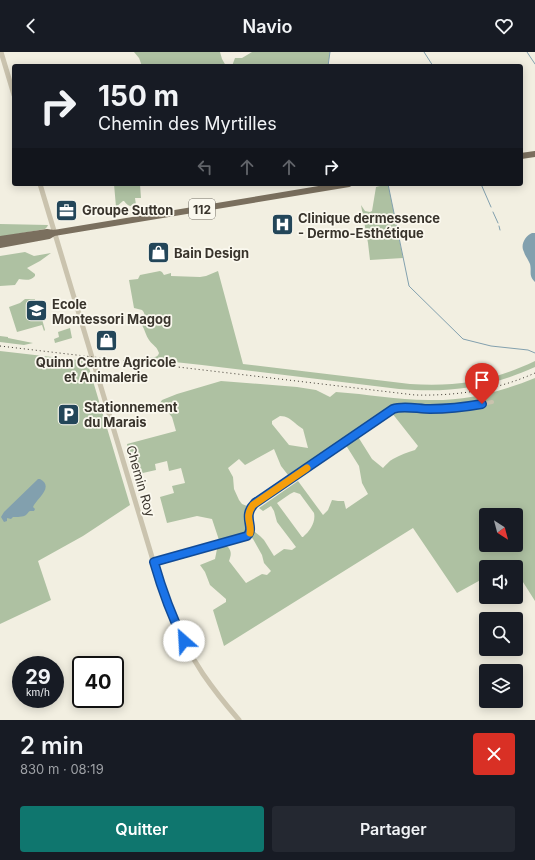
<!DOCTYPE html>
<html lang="fr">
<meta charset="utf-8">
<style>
:root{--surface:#171b24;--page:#242831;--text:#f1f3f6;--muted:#9ea1a6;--accent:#0f766e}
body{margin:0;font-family:Inter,sans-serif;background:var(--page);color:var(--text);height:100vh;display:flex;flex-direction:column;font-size:15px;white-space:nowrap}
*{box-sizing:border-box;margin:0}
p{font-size:13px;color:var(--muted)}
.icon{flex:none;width:22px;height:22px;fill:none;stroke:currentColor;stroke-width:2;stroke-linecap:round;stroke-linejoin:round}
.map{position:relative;height:668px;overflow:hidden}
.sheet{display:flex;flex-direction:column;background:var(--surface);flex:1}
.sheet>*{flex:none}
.guide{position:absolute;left:12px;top:12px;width:511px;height:122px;border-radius:4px;box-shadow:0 2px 10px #0003;background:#171b24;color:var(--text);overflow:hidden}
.needle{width:26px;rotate:144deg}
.buttons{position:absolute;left:479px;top:456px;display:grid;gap:8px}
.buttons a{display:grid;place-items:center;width:44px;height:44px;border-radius:4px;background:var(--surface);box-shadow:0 2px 10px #0003;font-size:20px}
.speed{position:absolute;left:12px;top:604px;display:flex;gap:8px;font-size:20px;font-weight:700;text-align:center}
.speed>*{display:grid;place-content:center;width:52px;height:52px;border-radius:50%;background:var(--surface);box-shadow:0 2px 10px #0003;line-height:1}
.speed small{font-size:10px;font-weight:400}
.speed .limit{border:2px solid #111;border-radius:6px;background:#fff;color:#111}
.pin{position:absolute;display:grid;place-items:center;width:34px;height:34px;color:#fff;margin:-41px -17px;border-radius:50% 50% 50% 0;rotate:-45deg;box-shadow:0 0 4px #0007}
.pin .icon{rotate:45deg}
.me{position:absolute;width:44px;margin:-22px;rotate:334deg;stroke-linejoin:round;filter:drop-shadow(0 0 3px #0008)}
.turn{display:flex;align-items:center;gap:14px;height:84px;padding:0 20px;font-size:18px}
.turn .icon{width:52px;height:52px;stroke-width:2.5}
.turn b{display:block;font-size:28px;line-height:34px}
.lanes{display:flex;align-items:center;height:38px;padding:0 20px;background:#0003;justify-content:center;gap:20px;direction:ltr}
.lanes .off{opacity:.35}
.round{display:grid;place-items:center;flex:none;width:42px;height:42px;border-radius:4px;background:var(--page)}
.overview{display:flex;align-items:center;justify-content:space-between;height:68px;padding:0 20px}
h1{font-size:24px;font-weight:600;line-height:30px}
.cta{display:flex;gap:8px;margin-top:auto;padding:8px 20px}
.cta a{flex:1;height:46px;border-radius:4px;background:var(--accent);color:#fff;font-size:16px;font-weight:600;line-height:46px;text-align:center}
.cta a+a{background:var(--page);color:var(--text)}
header{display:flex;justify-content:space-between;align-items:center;height:52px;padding:0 20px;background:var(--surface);font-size:18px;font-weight:600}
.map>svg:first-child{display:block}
.green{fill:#aec1a2;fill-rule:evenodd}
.water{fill:#82a0ae}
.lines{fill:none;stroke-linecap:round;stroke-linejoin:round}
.stream{stroke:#82a0ae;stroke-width:1}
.minor{stroke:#cac3ae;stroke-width:4}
.tertiary{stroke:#cac3ae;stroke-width:5}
.primary{stroke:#7a6f5e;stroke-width:6}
.rail{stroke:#39342c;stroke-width:1;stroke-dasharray:1 3;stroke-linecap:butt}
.route-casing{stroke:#114b97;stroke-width:10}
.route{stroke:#1a73e8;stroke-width:7}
.slow{stroke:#f59e0b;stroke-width:7}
.labels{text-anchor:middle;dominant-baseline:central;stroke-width:3.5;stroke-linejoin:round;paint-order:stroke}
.shield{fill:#faf8ee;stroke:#736f66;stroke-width:1}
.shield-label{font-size:12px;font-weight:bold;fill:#39342c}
.poi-label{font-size:13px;font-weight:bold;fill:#39342c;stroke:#faf8ee;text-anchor:start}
.street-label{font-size:13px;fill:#39342c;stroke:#faf8ee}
</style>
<header><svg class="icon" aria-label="back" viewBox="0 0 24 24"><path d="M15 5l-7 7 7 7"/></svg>Navio<svg class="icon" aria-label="heart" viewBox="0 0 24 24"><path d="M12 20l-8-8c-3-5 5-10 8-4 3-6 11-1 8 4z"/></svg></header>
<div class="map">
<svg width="535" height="668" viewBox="0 0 535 668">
<rect width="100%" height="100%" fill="#f2efe1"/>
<path class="green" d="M134,0h86l2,7 4,7h-84l-3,-8z
M252,0h78l-2,14h-96l3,-8h7z
M114,132h26l1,14h-6l1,7c-6,2 -8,1 -12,-4h-1l-7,6z
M388,132l15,74 -33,2 -2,-17 -7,-38 4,6 5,1 2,-1 4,-24z
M0,172l48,1 -1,2 -2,2 -45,8z
M25,200l9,4 17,-3 -11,8 -13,7 8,6v2c-4,5 -10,4 -16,3l-4,6 -15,1v-30z
M160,219l2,1 2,3 7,-2v3l29,1 6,-1 12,-5 25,93 167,20c47,3 83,-3 125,-23v6c-47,21 -85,26 -136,22l-197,-24 -55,-6 1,-1c5,-1 10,0 11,-5 -3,-8 -5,-6 -10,-13 -3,-4 -4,-10 -7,-15l-6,-1 -1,-4c7,1 13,-4 7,-10l-8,-2 -5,-28 9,-1 2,-4z
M25,247h10v1l-9,3 4,12 10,-3 5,18 -1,1 -2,-6 -25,7 -8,-25 11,-4z
M70,276l2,10 -17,5 -1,-4 5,-2 -1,-5z
M0,284l8,1v1l25,5 -9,2 -24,-3z
M0,299l87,10 43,144 -47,31 -45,25 13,39 -51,24z
M535,326v223l-19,-30v-4h-2l-3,-4 -8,4h-17v10l-29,16 -44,-65 -189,118 -11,-36 13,-8v-3l-16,-14 -5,-13 -5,-7 15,-6 2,-10 8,-3 3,1c4,5 3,8 1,14l17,22 16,-9 5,1 4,-4 -7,-8 -2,-8 -9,-16 -4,-4 -3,-2 -27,7 -7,-21 -15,-3 -30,7 -7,-26 14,-4 -2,-7 13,-3 -4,-15 -12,3 -2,-10 -12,3 1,6 -22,5 -7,-31 49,-13 -4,-14 -12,-14 2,-3 15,-6 44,-13 76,6 19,3 14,7 6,-5c31,2 61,8 92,8 37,1 73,-8 107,-22zM388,356l30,38 -3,4c-7,2 -15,5 -22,9 -4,2 -7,6 -10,9l-11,-9 -17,-27zM280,364c7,0 10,3 15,7 2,2 5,4 8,6l5,19 -19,-3 -17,-21v-3zM342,387l17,27 3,17 6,11 -22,15 -2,-8h-6l-6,-1 -4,10 -5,5 -25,-34 -39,27 4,3 8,-5 3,5 3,11 19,25 -4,3 -8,-1 -10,7 -10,-16 -4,-4 -14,-11 -2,-8 3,-11 -5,-2 -3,-4 -5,-11 -1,-12 -5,-9 11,-9 6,6 29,-16 7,17 7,9zM294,440l6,2 14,19c2,9 -4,18 -11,24h-1l-25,-34 13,-9zM486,463h30v30h-30z"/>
<path class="water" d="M532,181h3v49c-7,-7 -3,-10 -5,-18 -2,-5 -5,-8 -6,-12 -4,-7 1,-16 8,-19z
M38,427h2c15,8 -4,20 -7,28l2,2 -1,2h-4c-2,1 -2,2 -4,4 -3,2 -9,2 -13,2l-2,2 -4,-1v3l-3,1 -3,-5 3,-5z"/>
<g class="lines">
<path class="stream" d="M424,0l9,14
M527,0l8,12
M328,14l2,-14
M388,132l21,102 54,53 28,7 37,4 7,3
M481,132l10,23
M493,160l5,11
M499,174l1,4"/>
<path class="minor" d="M154,510l93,-26 3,-5c-1,-12 -5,-18 5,-28l138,-94c9,-4 29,0 40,0 20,0 39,-3 59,-7"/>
<path class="tertiary" d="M1,0l13,43
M40,132l124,413c10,27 23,53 39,77 11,16 23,31 36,46"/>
<path class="primary" d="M521,104l14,-2
M0,187l47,-7 7,1 295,-49
M0,193l49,-9 5,-3"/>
<path class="rail" d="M0,294l415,49c42,1 82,-5 120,-22"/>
</g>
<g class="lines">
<defs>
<path id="route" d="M184,589c-13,-26 -22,-51 -30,-79l93,-26c9,-9 -6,-19 8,-33l138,-94c10,-4 25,0 37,0 18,0 35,-2 52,-5"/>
</defs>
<use href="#route" class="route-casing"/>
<use href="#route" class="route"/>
<path class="slow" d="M250,481c2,-11 -6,-15 3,-28l54,-37"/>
</g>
<defs>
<symbol id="office-square" viewBox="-11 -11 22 22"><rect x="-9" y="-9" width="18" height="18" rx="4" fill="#234659" stroke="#faf8ee"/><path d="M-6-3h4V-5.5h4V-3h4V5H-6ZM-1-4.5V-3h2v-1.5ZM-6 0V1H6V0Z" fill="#fff"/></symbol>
<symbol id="hospital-square" viewBox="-11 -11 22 22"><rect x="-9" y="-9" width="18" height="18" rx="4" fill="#234659" stroke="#faf8ee"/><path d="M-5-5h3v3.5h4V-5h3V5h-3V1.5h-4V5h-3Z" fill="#fff"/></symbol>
<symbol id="shop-square" viewBox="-11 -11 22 22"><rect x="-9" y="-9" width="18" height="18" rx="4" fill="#234659" stroke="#faf8ee"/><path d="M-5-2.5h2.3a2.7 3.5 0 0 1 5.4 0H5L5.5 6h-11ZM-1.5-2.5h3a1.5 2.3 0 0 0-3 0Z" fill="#fff"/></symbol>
<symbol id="school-square" viewBox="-11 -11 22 22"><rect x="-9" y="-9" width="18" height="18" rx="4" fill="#234659" stroke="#faf8ee"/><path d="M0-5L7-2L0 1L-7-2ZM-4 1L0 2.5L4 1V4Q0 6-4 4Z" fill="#fff"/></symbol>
<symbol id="parking-square" viewBox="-11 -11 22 22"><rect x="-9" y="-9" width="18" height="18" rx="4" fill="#234659" stroke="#faf8ee"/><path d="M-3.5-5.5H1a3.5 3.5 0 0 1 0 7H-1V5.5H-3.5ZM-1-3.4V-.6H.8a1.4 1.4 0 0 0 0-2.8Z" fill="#fff"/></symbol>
</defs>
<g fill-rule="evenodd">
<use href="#office-square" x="54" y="146" width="25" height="25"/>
<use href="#hospital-square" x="270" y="160" width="25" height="25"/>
<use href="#shop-square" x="146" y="188" width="25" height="25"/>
<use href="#school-square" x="24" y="246" width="25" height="25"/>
<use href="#shop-square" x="94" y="276" width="25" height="25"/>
<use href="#parking-square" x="56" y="350" width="25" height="25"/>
</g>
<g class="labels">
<rect class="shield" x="189" y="147" width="26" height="20" rx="3"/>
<g class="shield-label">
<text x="202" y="157">112</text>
</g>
<g class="poi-label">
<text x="82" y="158">Groupe Sutton</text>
<text x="298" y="166">Clinique dermessence<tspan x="298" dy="15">- Dermo-Esthétique</tspan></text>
<text x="174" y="201">Bain Design</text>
<text x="52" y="252">Ecole<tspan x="52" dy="15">Montessori Magog</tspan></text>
<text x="106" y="310" text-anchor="middle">Quinn Centre Agricole<tspan x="106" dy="15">et Animalerie</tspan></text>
<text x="84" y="355">Stationnement<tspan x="84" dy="15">du Marais</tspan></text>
</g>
<g class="street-label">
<text transform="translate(141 429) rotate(74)">Chemin Roy</text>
</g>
</g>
</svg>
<div class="buttons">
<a><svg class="needle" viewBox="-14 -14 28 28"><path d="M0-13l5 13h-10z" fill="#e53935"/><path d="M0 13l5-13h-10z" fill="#9ea1a6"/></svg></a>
<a><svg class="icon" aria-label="sound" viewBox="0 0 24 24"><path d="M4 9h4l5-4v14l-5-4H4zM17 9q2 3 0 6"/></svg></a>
<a><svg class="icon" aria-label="search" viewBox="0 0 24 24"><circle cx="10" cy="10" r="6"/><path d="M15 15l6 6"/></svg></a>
<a><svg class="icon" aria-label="layers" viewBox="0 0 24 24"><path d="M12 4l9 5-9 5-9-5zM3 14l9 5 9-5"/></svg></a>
</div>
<div class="speed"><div>29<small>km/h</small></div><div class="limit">40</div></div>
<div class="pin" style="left:482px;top:352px;background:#d93025"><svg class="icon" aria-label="arrive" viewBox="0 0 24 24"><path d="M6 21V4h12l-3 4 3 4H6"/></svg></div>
<svg class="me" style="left:184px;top:589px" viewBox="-20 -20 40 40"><circle r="19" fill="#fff"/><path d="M0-13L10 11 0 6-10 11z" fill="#1a73e8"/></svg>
<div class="guide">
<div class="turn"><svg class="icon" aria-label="right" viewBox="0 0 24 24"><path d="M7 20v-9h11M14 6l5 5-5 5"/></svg><div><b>150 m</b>Chemin des Myrtilles</div></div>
<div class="lanes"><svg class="icon off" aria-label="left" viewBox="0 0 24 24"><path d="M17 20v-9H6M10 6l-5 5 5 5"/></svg><svg class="icon off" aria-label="ahead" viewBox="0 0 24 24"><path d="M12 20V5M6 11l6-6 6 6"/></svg><svg class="icon off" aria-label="ahead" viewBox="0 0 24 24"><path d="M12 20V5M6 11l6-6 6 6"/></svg><svg class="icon" aria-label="right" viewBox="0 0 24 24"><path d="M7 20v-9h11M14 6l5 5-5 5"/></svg></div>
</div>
</div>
<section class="sheet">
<div class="overview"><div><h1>2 min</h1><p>830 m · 08:19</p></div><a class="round" style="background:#d93025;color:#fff"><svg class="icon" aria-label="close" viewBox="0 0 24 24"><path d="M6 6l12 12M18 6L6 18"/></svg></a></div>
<div class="cta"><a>Quitter</a><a>Partager</a></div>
</section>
